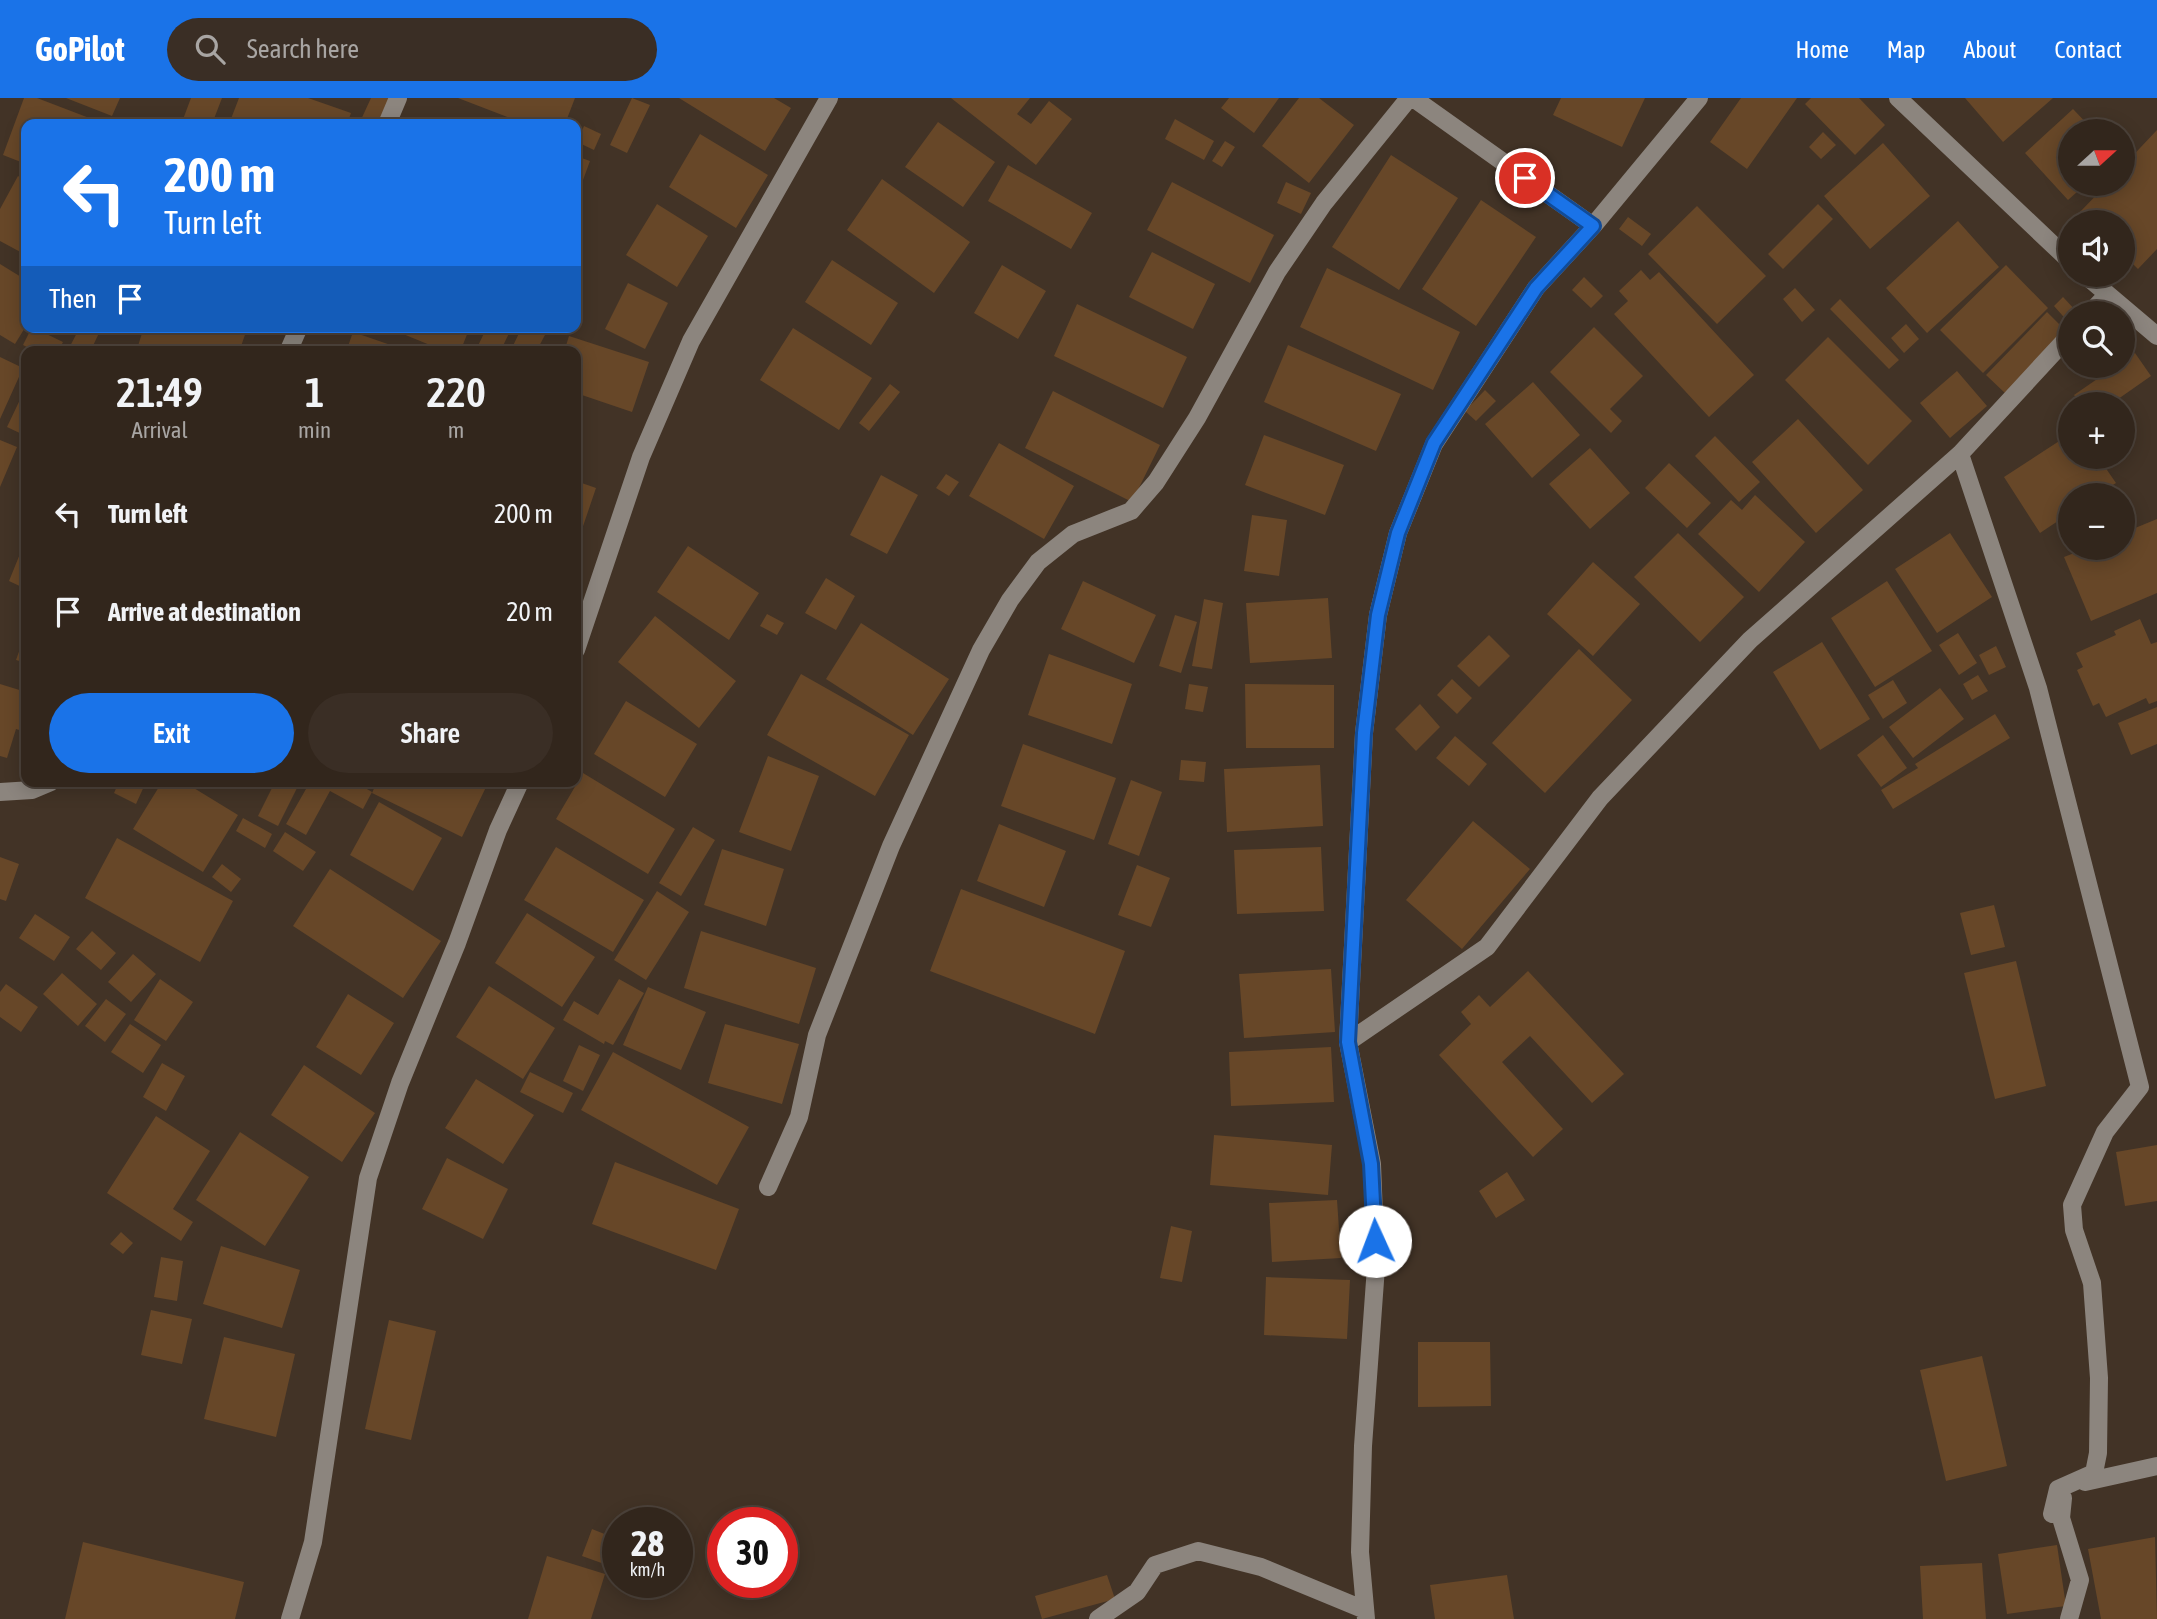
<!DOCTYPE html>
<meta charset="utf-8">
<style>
:root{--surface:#32261c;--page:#3a2e25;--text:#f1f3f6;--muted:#a8a5a3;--line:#4d433b;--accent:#1a73e8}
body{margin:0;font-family:"Asap Condensed",sans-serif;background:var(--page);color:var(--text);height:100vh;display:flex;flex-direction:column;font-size:26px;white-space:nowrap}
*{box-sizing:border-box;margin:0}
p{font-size:23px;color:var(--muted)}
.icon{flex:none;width:38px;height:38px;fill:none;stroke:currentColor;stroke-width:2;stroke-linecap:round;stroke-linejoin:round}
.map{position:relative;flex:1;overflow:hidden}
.panel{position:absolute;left:21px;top:248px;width:560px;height:441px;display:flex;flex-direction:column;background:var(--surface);border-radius:14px;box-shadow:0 4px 18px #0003,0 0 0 2px var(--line)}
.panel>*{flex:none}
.hud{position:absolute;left:21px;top:21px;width:560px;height:214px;border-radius:14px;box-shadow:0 4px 18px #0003,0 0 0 2px var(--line);background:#1a73e8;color:#fff;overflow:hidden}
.needle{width:46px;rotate:69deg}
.tools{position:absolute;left:2058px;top:21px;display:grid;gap:14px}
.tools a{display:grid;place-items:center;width:77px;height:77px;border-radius:50%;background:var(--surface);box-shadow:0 4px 18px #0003,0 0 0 2px var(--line);font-size:35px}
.speed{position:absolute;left:602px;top:1409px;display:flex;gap:14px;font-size:35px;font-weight:700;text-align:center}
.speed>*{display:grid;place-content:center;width:91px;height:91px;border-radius:50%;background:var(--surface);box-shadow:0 4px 18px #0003,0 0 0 2px var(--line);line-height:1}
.speed small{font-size:18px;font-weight:400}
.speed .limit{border:10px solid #d22;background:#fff;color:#111}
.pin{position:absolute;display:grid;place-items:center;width:60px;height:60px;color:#fff;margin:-30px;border:4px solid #fff;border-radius:50%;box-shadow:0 2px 7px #0007}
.me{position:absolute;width:77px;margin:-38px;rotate:358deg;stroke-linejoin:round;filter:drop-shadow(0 0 5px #0008)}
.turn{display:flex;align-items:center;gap:24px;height:147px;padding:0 28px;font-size:32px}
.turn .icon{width:91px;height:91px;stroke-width:2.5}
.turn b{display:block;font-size:49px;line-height:60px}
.then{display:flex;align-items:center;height:66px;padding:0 28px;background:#0003;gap:14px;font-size:26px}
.eta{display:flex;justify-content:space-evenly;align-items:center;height:119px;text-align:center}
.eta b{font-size:42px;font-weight:600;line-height:49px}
.button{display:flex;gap:14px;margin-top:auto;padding:14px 28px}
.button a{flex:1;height:80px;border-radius:42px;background:var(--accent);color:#fff;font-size:28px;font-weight:600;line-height:80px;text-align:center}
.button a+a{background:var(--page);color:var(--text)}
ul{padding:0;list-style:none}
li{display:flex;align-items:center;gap:21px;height:98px;padding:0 28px}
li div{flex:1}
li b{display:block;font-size:26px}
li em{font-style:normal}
header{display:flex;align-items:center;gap:42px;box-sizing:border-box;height:98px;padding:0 35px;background:var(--accent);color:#fff}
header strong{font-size:33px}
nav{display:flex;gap:38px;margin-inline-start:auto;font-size:24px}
.search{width:490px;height:63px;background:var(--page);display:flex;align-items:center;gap:18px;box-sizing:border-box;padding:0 24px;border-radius:38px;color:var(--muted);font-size:26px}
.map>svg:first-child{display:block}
.building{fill:#674728}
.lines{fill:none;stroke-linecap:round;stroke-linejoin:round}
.minor{stroke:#8c857e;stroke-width:18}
.route-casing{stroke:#114b97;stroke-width:18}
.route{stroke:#1a73e8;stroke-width:12}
</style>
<header>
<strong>GoPilot</strong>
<div class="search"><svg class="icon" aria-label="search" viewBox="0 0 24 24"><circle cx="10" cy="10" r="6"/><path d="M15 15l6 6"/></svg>Search here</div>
<nav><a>Home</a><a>Map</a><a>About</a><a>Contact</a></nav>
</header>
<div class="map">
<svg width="2157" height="1521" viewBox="0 0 2157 1521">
<rect width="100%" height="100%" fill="#423326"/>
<path class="building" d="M24,0h13l68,26h-79v40l-23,-9z
M66,0h54l-8,18z
M191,0h31l-10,26 -30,-2z
M239,0h69l43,15 -4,11h-118z
M371,0h20l-13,26h-19z
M458,0h117l-10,26h-39z
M632,0l18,7 -23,48 -17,-8z
M679,0h95l17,10 -26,43z
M951,0h79l-13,16 14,10 18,-23 23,18 -36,46z
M1229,0h50l-25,35 -33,-25z
M1299,0h20l35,27 -45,58 -47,-37z
M1561,0h84l-23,49 -69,-32z
M1741,0h56l-50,71 -37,-27z
M1811,0h48l26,27 -30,30 -50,-51z
M1965,0h88l-50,44z
M2073,11l21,22h-24v53h16l-18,16 -43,-47z
M1175,21l39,22 -10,19 -39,-21z
M938,24l57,40 -32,45 -58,-40z
M584,28l17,8 -7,16 -17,-8z
M2157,32v119l-19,20 -15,-15v-32h-34l-10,-9 28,-29h16v-18z
M1823,34l13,13 -15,14 -12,-12z
M700,36l68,41 -32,53 -67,-41z
M1225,43l10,6 -13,20 -10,-6z
M1883,45l47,53 -60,53 -46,-53z
M1391,57l67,43 -59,92 -67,-43z
M576,58l14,5 -14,38z
M1008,67l84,48 -21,36 -83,-48z
M18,78l8,5v74l-26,-14v-32z
M882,81l88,63 -36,51 -87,-63z
M1172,84l102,53 -24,48 -103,-53z
M1286,84l25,11 -10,21 -24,-11z
M1481,102l55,37 -60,89 -54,-37z
M657,106l51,32 -31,51 -51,-32z
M1818,106l15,15 -50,50 -15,-15z
M1697,108l69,70 -49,48 -69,-70z
M1628,119l23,17 -9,12 -23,-17z
M1958,123l41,46 -72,66 -41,-45z
M1152,154l63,32 -22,45 -64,-32z
M832,162l66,43 -27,42 -66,-43z
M0,166l26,16v46l-11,18 -15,-9z
M1002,167l44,26 -28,48 -44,-26z
M2006,167l42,43 -65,65 -43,-43z
M1327,170l133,64 -27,58 -133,-63z
M1641,172l9,10 9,-8 95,103 -45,42 -95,-103 14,-13 -9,-10z
M1584,179l19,19 -12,12 -19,-18z
M628,185l40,20 -23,46 -40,-20z
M1795,190l20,22 -13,12 -19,-23z
M2063,199l15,16h-8v11l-16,-18z
M1840,201l59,61 -10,9 -59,-60z
M1077,206l110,53 -24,51 -109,-52z
M2047,214l20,20 -61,62 -20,-19z
M1906,226l13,15 -15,14 -13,-15z
M32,229l31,15 -5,10h-21l-14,-7z
M80,229h13l7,4 -10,21h-23z
M144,229h96l7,2 -8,23h-103z
M386,229h84l-10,25h-13z
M487,229h25l-12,25h-25z
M522,229h13l11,6 -10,19h-26z
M1594,229l49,49 -33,33 12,12 -11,12 -61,-61z
M793,230l79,50 -33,52 -79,-50z
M353,234l55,19v1h-62z
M569,238l80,26 -17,50 -56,-19v-41h-12z
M1828,239l84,84 -44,44 -83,-85z
M1288,247l113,49 -25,57 -112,-49z
M2135,255l16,23 -40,28h-30l-7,-9 42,-29h7v-5z
M0,259l23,11 -23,51z
M1957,273l30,35 -37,32 -30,-35z
M1533,284l47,53 -48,43 -47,-54z
M890,286l10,8 -31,39 -10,-8z
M26,289v49l-19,-9z
M1485,292l11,11 -20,20 -11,-10z
M1053,293l107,54 -28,57 -107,-54z
M1798,321l65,71 -47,43 -64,-71z
M2070,336v23h28l18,26 -19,12h-27v18l-30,20 -36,-56z
M1264,337l80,30 -19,50 -80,-30z
M1715,338l45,46 -21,20 -44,-46z
M0,342l17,7 -17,40z
M999,345l75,43 -30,53 -75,-43z
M1590,350l40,45 -40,36 -41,-45z
M1669,365l42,40 -24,25 -42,-40z
M946,376l13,8 -10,14 -13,-8z
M881,377l37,20 -31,59 -37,-19z
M576,383l20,7 -17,50 -3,-1z
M1755,397l50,47 -46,50 -61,-58 33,-34 11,10z
M1252,417l35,5 -8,56 -35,-5z
M2157,421v74l-66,28 -27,-64 23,-9h36v-15z
M1678,435l66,64 -44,45 -66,-65z
M1950,435l42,64 -55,36 -42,-64z
M26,441v50l-17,-8z
M688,448l71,47 -30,47 -72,-48z
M1593,464l47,42 -47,52 -46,-42z
M826,480l29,18 -19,34 -31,-17z
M1083,483l73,34 -22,48 -73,-34z
M1887,483l45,70 -57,36 -44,-69z
M1328,500l4,60 -82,5 -4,-60z
M1204,501l19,4 -11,66 -20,-3z
M767,516l17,9 -7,12 -17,-9z
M1175,517l22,7 -16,51 -22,-7z
M655,518l81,65 -37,47 -81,-66z
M2140,521l11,25 6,-2v59l-8,3 -3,-6 -40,19 -7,-14 -6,3 -16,-36 6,-3 -7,-14 40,-18 -2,-4z
M861,525l88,56 -36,56 -87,-56z
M26,534v31l-10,-3z
M1958,535l19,30 -18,12 -20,-30z
M1489,537l21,21 -31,31 -22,-21z
M1822,544l48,77 -50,31 -47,-78z
M1996,548l10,21 -17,8 -10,-20z
M1579,551l53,51 -87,93 -53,-50z
M1049,556l83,30 -20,60 -84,-29z
M801,576l108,61 -34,61 -108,-61z
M1978,577l10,16 -16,9 -9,-16z
M1452,581l20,19 -15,16 -20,-19z
M1893,582l14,23 -24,16 -15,-24z
M0,586l26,8v40l-10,-3 -9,29 -7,-2z
M1189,586l19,3 -5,25 -18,-3z
M1245,586l89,1v63h-88z
M1940,590l24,31 -51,39 -24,-31z
M626,603l71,43 -32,53 -71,-43z
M1420,606l20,23 -24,24 -21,-22z
M2157,609v37l-26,11 -13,-32z
M1995,616l15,24 -117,71 -12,-19 37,-22 -3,-4z
M1883,637l24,33 -26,19 -24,-32z
M1455,638l32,28 -18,22 -33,-28z
M1023,646l93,34 -22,62 -93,-34z
M768,658l51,20 -28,75 -52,-19z
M1181,662l25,2 -2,20 -25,-2z
M1320,667l3,61 -96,6 -3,-63z
M583,675l92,56 -27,45 -92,-55z
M1131,682l31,12 -23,64 -31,-12z
M119,684h27l-10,22 -22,-11z
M162,684h22l54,33 -35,57 -70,-43z
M275,684h25l-22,44 -20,-10z
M310,684h45l17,10 -9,17 -33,-18 -24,44 -20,-11z
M377,684h104l6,3 -25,52 -90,-44z
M379,704l63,36 -29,53 -63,-36z
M243,720l29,16 -7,14 -29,-17z
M1473,723l57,48 -68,80 -56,-49z
M999,726l67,27 -22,56 -67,-26z
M693,729l22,13 -34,56 -22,-13z
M285,734l31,20 -13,19 -30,-20z
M117,740l116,63 -33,61 -115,-64z
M556,749l88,53 -31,52 -89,-52z
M1321,749l3,64 -87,3 -3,-64z
M722,751l62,20 -18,57 -62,-21z
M0,759l19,7 -13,37 -6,-2z
M222,766l19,15 -10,13 -19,-15z
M1137,767l33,13 -19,49 -33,-12z
M330,771l111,72 -38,57 -110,-72z
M961,791l164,62 -30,83 -165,-63z
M657,793l32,21 -43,68 -32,-20z
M1994,807l11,42 -34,8 -11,-42z
M527,815l68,44 -33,50 -67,-44z
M35,816l35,23 -16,24 -35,-23z
M92,833l24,22 -15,17 -25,-21z
M701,833l115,37 -17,56 -115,-36z
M133,856l23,20 -25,28 -23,-20z
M2016,863l30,125 -51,13 -31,-126z
M1331,871l4,63 -91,6 -5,-64z
M1528,873l96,103 -32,29 -62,-67 -28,26 61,67 -30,28 -94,-102 32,-31 -10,-12 18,-17 11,12z
M62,875l35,31 -19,22 -35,-32z
M160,881l33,23 -27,39 -32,-21z
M619,881l25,14 -31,52 -8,-4 -1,3 -41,-24 11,-19 24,14z
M6,886l32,23 -17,25 -21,-15v-25z
M489,888l66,42 -32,51 -67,-42z
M648,889l58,25 -25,58 -58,-25z
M348,896l46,29 -33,52 -45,-28z
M106,901l20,15 -21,28 -20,-16z
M130,926l31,21 -18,28 -32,-21z
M725,926l74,20 -17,60 -74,-21z
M579,947l21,10 -17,36 -20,-10z
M1331,949l3,55 -103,4 -2,-54z
M613,954l136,75 -32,58 -136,-75z
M162,965l23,13 -19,35 -23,-14z
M304,967l71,48 -33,49 -71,-47z
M530,974l43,21 -10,20 -43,-21z
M476,981l58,36 -31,49 -58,-36z
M156,1018l54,35 -37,58 20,13 -12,19 -74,-48z
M240,1034l69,45 -44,69 -69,-46z
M1214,1037l118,10 -4,50 -118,-10z
M2157,1047v56l-32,5 -9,-54z
M447,1060l61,31 -25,50 -61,-30z
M615,1064l124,47 -23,61 -124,-46z
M1507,1074l18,28 -29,18 -17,-27z
M1337,1102l4,58 -69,4 -3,-59z
M1171,1128l21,5 -10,51 -22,-4z
M121,1134l12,11 -10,11 -13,-10z
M221,1148l79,24 -18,58 -79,-24z
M161,1159l22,4 -6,40 -23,-4z
M1266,1179l84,3 -3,59 -83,-4z
M151,1212l41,9 -10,45 -41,-9z
M389,1222l47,11 -25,109 -46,-11z
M224,1239l71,17 -19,83 -72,-18z
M1418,1244h72l1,64 -73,1z
M1982,1258l25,110 -61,15 -26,-111z
M592,1431l25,10 -10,26 -25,-9z
M2155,1439l2,82h-56l-13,-70z
M83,1444l161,40 -9,37h-170z
M2057,1447l9,61 -59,8 -9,-60z
M547,1458l58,18 -14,45h-63z
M1982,1465l4,56h-63l-3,-53z
M1107,1477l8,24 -73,20 -7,-23z
M1507,1477l7,44h-79l-5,-34z"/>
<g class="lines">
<path class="minor" d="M1413,0l180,128
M1898,0l172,163
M387,26l11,-26
M2085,177l72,61
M2090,215l17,-18
M288,254l11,-25
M1960,356l78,234 102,399 -35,45 -33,73 2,25 18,53 7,95 -1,75 -4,20 -36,16 -6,25
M576,552l65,-193 50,-116 138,-243
M0,694l32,-2 19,-8
M1348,944l139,-95 113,-149 150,-158 210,-186 110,-119
M768,1089l31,-70 18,-82 74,-189 90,-196 29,-50 28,-38 35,-28 58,-23 25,-29 41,-64 80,-146 47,-69 85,-105
M2085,1384l72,-16
M2063,1400l-2,20 19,62 -11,39
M290,1521l23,-77 55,-364 32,-95 57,-140 41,-113 22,-48
M1098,1521l39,-27 18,-27 43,-14 63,16 104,43
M1366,1521l-6,-67 3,-106 13,-179 -4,-103 -24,-122 16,-309 14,-118 20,-82 36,-89 102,-156 57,-62 106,-128"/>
</g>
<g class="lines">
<defs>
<path id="route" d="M1375,1143l-4,-77 -23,-122 16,-309 14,-118 20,-82 36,-90 102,-155 57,-62 -68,-48"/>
</defs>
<use href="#route" class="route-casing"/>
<use href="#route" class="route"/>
</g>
</svg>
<div class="tools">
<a><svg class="needle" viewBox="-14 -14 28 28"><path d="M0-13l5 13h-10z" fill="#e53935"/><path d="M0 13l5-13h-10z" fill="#a8a5a3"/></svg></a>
<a><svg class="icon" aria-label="sound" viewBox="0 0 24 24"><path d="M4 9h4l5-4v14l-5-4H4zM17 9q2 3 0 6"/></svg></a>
<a><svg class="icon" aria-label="search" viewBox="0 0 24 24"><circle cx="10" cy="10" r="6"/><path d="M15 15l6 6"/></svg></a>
<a>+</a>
<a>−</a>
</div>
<div class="speed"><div>28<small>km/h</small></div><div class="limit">30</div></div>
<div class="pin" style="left:1525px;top:80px;background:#d93025"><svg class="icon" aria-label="arrive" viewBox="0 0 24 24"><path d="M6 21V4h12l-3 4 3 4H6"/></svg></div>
<svg class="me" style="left:1375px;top:1143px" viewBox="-20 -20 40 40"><circle r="19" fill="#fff"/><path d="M0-13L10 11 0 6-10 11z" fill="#1a73e8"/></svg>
<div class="hud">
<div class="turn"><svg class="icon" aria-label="left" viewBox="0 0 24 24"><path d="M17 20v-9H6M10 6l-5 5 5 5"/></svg><div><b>200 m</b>Turn left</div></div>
<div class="then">Then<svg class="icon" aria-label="arrive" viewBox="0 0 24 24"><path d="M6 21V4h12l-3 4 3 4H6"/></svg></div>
</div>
<section class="panel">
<div class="eta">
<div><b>21:49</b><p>Arrival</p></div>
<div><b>1</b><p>min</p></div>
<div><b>220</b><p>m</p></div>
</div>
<ul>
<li><svg class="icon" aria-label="left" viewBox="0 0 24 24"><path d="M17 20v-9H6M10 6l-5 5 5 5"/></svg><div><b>Turn left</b></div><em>200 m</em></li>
<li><svg class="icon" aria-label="arrive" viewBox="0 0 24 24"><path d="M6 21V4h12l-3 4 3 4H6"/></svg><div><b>Arrive at destination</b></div><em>20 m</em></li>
</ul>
<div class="button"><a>Exit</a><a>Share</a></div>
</section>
</div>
